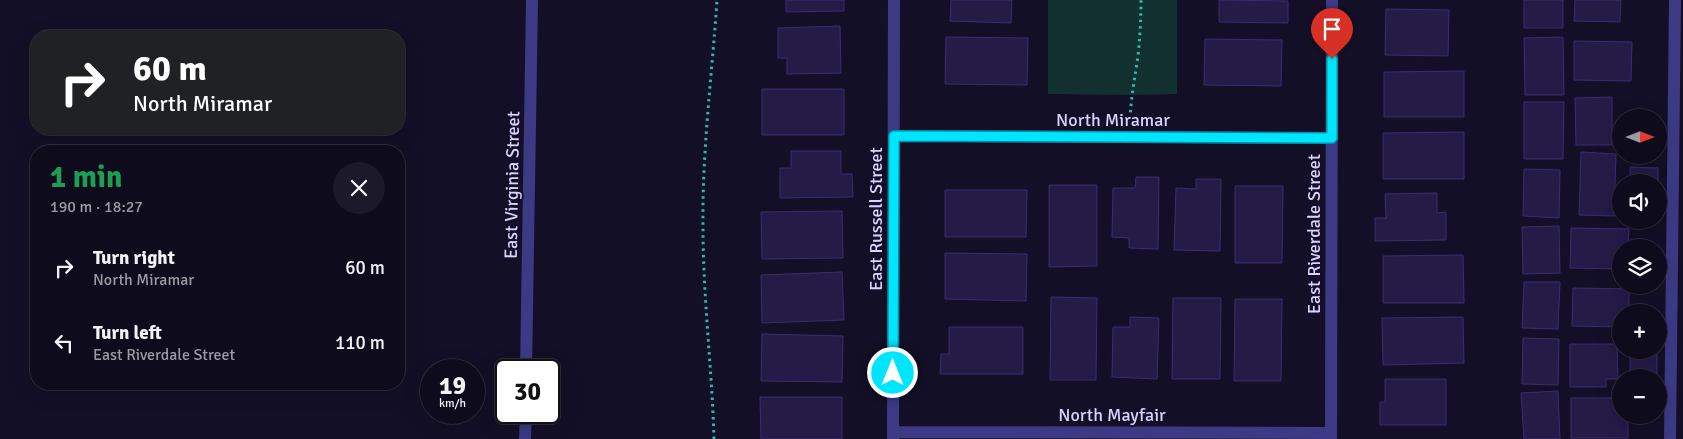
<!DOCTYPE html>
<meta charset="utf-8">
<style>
:root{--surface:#0e0b1c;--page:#1c1929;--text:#f1f3f6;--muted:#9b9ba3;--line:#2e2b3b}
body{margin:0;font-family:Signika,sans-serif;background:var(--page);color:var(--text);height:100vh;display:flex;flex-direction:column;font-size:19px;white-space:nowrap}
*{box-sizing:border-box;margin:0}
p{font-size:16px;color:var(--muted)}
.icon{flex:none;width:28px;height:28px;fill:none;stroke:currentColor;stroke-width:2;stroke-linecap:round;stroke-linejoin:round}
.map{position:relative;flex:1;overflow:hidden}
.sheet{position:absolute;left:30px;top:145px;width:375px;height:245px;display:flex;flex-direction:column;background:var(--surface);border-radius:20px;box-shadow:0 5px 20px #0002,0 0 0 1px var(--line)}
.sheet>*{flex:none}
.guide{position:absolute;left:30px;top:30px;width:375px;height:105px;border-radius:20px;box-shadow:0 5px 20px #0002,0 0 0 1px var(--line);background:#202124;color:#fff;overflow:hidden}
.needle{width:32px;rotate:90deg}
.tools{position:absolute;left:1612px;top:109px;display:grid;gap:10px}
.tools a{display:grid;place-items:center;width:55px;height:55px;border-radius:50%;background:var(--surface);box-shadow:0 5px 20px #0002,0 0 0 1px var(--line);font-size:25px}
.speed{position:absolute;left:420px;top:359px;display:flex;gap:10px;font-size:25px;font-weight:700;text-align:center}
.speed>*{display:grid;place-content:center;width:65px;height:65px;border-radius:50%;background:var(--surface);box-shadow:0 5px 20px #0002,0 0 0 1px var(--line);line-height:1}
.speed small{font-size:12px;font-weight:400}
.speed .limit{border:2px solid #111;border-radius:8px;background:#fff;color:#111}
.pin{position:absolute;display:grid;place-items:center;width:42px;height:42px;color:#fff;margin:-51px -21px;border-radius:50% 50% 50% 0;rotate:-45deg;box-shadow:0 0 5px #0007}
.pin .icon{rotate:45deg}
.me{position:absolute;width:55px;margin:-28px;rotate:0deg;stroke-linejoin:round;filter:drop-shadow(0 0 4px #0008)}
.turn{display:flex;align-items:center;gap:18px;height:105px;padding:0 20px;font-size:22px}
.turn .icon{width:65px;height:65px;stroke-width:2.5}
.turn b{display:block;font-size:35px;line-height:42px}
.round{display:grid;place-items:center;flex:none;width:52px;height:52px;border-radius:26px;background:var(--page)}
.headline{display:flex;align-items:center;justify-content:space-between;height:85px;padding:0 20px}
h1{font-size:30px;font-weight:800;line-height:38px;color:#1e9e55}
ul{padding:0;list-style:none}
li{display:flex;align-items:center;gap:15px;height:75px;padding:0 20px}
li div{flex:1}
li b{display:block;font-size:19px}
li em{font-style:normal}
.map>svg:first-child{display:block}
.green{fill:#12302f}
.building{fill:#241b47;stroke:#3b2d73}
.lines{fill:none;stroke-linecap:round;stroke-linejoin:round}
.path{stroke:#2fb8b0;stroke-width:3;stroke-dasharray:2.5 4;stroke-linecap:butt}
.minor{stroke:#3d3a85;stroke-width:12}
.route-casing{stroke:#0095a6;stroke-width:12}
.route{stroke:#00e5ff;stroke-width:9}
.labels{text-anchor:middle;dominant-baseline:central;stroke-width:4;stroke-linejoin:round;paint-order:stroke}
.street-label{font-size:18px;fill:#d9d4ff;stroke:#130f26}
</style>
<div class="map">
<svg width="1683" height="439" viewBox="0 0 1683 439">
<rect width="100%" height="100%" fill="#130f26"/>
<path class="green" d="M1048,0h129v94l-46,1 -83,-1z"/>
<path class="building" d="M786,0h58v11l-58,1z
M951,0h61l-1,23 -61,-2z
M1219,0l69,1v22l-69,-1z
M1524,0h39v28h-39z
M1575,0h46l-1,22 -46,-1z
M1386,9l63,1 -1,46 -63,-1z
M840,26l1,47 -54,1v-16h-9v-30z
M946,37l82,1 -1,47 -82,-1z
M1563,37l1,58h-39l-1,-57z
M1205,39l77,1 -1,46 -77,-1z
M1574,41l58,1 -1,39 -57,-1z
M1464,71v46h-80v-45z
M762,89h82v46h-82z
M1612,97v48h-36l-1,-47z
M1524,102h40l-1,57h-39z
M1464,132v47h-81v-46z
M791,151h50v23h11l1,23 -73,1v-30h11z
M1581,152l35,2 -2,62 -35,-1z
M1630,167l28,1v14h-28z
M1524,169l36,1 -1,48 -36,-2z
M1136,177h23l-1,72 -29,-1v-10l-17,-1 1,-49h22z
M1196,179h25l-1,72 -46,-1 2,-62 20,1z
M1049,185h48v81l-48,1z
M1235,186h48l-1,77h-47z
M945,190h82l-1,47h-81z
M1437,193v20l9,-1v28l-71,1v-23h11l-1,-24z
M842,211l1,47 -81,1 -1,-47z
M1559,226l1,47 -37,1 -1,-47z
M1571,228l58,1 -1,19h-7v21l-51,-1z
M945,253l82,1 -1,47 -81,-2z
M1463,255l1,48h-81v-47z
M842,272l2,48 -82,3 -1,-48z
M1524,282h36l-2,47 -36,-1z
M1573,288l56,1v23h-8v15l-49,-1z
M1051,297l46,1 -1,82h-46z
M1173,298h48l-1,81h-48z
M1235,299h47l-1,82h-47z
M1130,317l29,1 -2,61 -45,-2 1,-50h17z
M1463,317l1,46 -81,2 -1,-47z
M949,327h74v47h-83l1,-20h8z
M762,334l81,2 -1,46 -81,-1z
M1523,338l36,1 -1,46 -36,-1z
M1570,344h47l1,35h-12v8h-36z
M1630,350h27v28h-27z
M1385,379h61v46h-66v-23h5z
M1558,391l2,48h-36l-3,-46z
M760,397h82v42h-81z
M1571,398h50v17h7v23h-57z"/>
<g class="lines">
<path class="path" d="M1130,119c1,-22 5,-42 8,-63 2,-19 3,-37 3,-56
M714,439c-2,-71 -11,-141 -11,-212 -1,-76 9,-151 14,-227"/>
<path class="minor" d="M894,136l437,2
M526,370l6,-369
M893,432l438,1
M525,439l1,-27
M893,439l1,-439
M1331,439l1,-439
M1670,439l5,-439"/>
</g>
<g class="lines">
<defs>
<path id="route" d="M893,373l1,-237 438,2v-79"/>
</defs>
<use href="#route" class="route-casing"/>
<use href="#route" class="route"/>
</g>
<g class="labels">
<g class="street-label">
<text x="1113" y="120">North Miramar</text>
<text transform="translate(512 185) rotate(-89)">East Virginia Street</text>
<text transform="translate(876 219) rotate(-90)">East Russell Street</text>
<text transform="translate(1314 234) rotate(-90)">East Riverdale Street</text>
<text x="1112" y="415">North Mayfair</text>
</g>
</g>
</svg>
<div class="tools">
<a><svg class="needle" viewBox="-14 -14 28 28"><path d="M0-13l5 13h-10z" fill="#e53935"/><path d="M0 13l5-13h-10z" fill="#9b9ba3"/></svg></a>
<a><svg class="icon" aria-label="sound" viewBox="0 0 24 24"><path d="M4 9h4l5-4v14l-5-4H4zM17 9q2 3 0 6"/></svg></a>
<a><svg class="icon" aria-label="layers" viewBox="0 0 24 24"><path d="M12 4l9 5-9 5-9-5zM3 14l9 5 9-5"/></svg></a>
<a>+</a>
<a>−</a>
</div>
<div class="speed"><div>19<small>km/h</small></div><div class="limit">30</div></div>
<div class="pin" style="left:1332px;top:59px;background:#d93025"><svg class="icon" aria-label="arrive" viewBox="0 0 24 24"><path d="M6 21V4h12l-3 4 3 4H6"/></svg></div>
<svg class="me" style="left:893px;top:373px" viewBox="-20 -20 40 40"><circle r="17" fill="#00e5ff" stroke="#fff" stroke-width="3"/><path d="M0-11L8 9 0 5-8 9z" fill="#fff"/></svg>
<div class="guide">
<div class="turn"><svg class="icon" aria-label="right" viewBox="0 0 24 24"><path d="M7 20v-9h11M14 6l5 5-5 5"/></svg><div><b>60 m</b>North Miramar</div></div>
</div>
<section class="sheet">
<div class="headline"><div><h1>1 min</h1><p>190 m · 18:27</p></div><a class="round"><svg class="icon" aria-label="close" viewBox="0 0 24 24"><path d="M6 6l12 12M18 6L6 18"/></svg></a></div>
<ul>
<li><svg class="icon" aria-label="right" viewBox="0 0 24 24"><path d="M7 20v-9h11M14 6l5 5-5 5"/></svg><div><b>Turn right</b><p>North Miramar</p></div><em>60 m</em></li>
<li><svg class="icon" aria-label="left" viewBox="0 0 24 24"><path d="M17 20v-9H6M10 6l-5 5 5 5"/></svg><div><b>Turn left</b><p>East Riverdale Street</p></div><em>110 m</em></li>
</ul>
</section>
</div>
